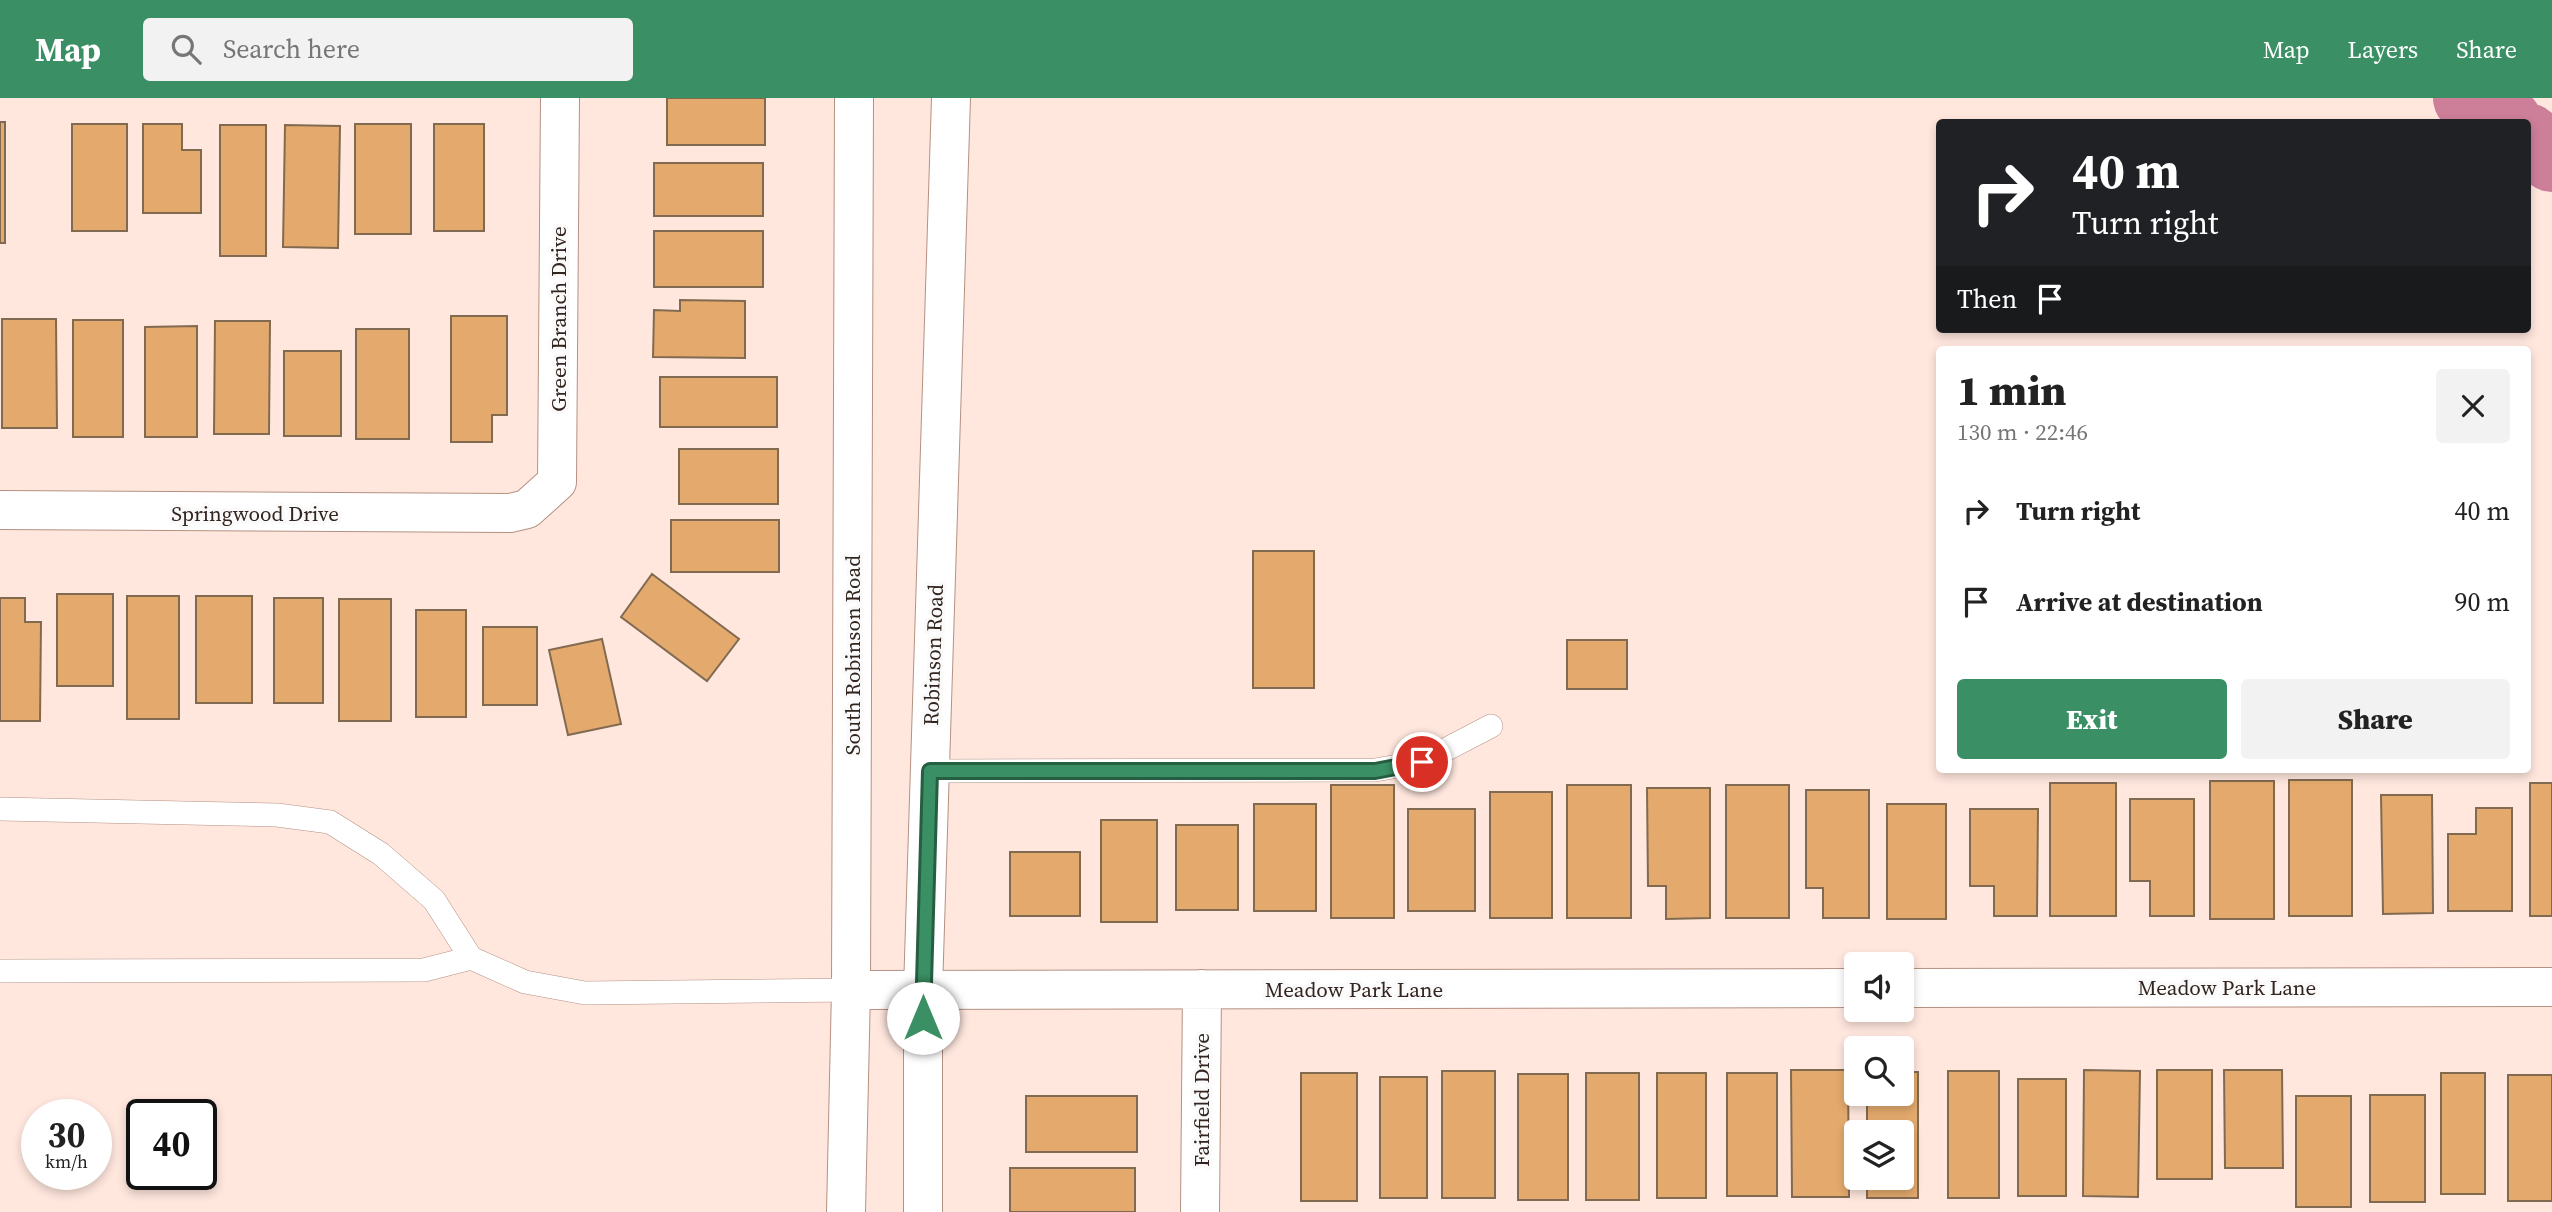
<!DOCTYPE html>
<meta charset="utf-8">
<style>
:root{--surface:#fff;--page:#f2f2f2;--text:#222;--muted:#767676;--accent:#3a9064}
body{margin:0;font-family:"Source Serif 4",serif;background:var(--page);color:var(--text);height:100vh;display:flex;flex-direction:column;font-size:26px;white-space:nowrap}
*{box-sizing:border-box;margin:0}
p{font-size:23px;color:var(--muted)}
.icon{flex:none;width:38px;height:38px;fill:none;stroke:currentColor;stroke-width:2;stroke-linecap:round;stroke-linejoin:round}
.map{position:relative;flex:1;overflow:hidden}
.sheet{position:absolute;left:1936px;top:248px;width:595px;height:427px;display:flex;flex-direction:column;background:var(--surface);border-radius:7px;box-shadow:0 4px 10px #0003}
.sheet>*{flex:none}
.guide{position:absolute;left:1936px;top:21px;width:595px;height:214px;border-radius:7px;box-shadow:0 4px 10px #0003;background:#202124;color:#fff;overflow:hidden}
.tools{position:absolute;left:1844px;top:854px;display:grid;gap:14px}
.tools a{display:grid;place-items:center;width:70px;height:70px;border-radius:7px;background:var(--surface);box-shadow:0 4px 10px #0003;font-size:35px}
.speed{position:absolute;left:21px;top:1001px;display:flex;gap:14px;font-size:35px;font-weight:700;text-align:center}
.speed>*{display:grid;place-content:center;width:91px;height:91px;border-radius:50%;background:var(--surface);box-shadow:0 4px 10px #0003;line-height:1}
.speed small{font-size:18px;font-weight:400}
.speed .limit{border:4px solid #111;border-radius:10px;background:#fff;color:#111}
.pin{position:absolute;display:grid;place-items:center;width:60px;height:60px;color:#fff;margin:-30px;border:4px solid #fff;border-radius:50%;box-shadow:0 2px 7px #0007}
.me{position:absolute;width:77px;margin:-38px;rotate:0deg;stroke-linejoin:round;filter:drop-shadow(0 0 5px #0008)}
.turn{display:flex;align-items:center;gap:24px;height:147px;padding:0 21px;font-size:32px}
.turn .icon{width:91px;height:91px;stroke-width:2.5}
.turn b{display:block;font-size:49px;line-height:60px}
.then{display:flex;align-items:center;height:66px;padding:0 21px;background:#0003;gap:14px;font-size:26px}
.round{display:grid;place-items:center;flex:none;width:74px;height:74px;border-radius:7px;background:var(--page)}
.overview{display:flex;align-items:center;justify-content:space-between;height:119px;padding:0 21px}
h1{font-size:42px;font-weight:800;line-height:52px}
.cta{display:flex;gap:14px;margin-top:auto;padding:14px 21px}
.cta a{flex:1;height:80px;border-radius:7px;background:var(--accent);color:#fff;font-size:28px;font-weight:800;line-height:80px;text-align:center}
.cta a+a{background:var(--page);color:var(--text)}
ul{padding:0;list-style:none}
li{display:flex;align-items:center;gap:21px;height:91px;padding:0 21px}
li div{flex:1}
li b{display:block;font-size:26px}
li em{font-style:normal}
header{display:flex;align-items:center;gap:42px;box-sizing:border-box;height:98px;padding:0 35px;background:var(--accent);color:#fff}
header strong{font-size:33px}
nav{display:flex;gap:38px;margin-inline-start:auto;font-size:24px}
.search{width:490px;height:63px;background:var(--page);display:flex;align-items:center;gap:18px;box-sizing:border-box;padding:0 24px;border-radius:7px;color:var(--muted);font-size:26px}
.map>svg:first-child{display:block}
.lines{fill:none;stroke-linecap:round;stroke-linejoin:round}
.river{stroke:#cd7e99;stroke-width:70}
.building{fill:#e4aa6d;stroke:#826a51;stroke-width:2}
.service-casing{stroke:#b49182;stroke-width:24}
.minor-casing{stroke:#b49182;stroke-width:40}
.tertiary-casing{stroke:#b49182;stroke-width:40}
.service{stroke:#fff;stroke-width:23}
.minor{stroke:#fff;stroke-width:38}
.tertiary{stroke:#fff;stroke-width:38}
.route-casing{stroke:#265e41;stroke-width:18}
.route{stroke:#3a9064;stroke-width:12}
.labels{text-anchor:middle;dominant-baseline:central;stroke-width:7;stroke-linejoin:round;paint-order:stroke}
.street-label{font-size:21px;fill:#32241e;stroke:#fafafa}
</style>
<header>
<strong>Map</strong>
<div class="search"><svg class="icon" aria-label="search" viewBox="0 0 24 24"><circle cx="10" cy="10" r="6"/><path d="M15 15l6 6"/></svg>Search here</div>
<nav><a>Map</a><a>Layers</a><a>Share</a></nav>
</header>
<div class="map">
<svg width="2552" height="1114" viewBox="0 0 2552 1114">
<rect width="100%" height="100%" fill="#ffe7de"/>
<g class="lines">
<path class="river" d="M2468,0l9,2 30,22
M2527,40l25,19"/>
</g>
<path class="building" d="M667,0h98v47h-98z
M0,24h5v121h-5z
M72,26h55v107h-55z
M143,26h39v26h19v63h-58z
M355,26h56v110h-56z
M434,26h50v107h-50z
M220,27h46v131h-46z
M285,27l55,1 -2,122 -55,-1z
M654,65h109v53h-109z
M654,133h109v56h-109z
M680,202l65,1v57l-92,-1 1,-47 26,1z
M451,218h56v99h-15v27h-41z
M2,221h54l1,109h-55z
M73,222h50v117h-50z
M215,223h55l-1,113h-55z
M197,228v111h-52v-110z
M356,231h53v110h-53z
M284,253h57v85h-57z
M660,279h117v50h-117z
M679,351h99v55h-99z
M671,422h108v52h-108z
M1253,453h61v137h-61z
M652,476l87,65 -32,42 -86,-64z
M57,496h56v92h-56z
M127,498h52v123h-52z
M196,498h56v107h-56z
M0,500h25v24h16l-1,99h-40z
M274,500h49v105h-49z
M339,501h52v122h-52z
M416,512h50v107h-50z
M483,529h54v78h-54z
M602,541l19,85 -53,11 -19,-85z
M1567,542h60v49h-60z
M2289,682h63v136h-63z
M2210,683h64v138h-64z
M2050,685h66v133h-66z
M2530,685h22v133h-22z
M1331,687h63v133h-63z
M1567,687h64v133h-64z
M1726,687h63v133h-63z
M1647,690h63v130l-44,1v-33h-18z
M1806,692h63v128h-46v-30h-17z
M1490,694h62v126h-62z
M2381,697h51l1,118 -50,1z
M2130,701h64v117h-44v-35h-20z
M1254,706h62v107h-62z
M1887,706h59v115h-59z
M2476,710h36v103h-64v-77h28z
M1408,711h67v102h-67z
M1970,711h68l-1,107h-43v-30h-24z
M1101,722h56v102h-56z
M1176,727h62v85h-62z
M1010,754h70v64h-70z
M1791,972h57l1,127h-57z
M2084,972l56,1 -2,126 -55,-1z
M2157,972h55v109h-55z
M2224,972h58l1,98h-58z
M1442,973h53v127h-53z
M1948,973h51v127h-51z
M1902,974h16v126h-51v-20h35v-46h-35v-38h35z
M1301,975h56v128h-56z
M1586,975h53v127h-53z
M1657,975h49v125h-49z
M1727,975h50v123h-50z
M2441,975h44v121h-44z
M1518,976h50v126h-50z
M2508,977h44v126h-44z
M1380,979h47v121h-47z
M2018,981h48v117h-48z
M2370,997h55v107h-55z
M1026,998h111v56h-111z
M2296,998h55v111h-55z
M1010,1070h125v44h-125z"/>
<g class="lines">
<defs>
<path id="service" d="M930,673l445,-1 47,-8 69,-36
M0,711l277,6 53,7 51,32 53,46 37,58 54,24 60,11 266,-3
M0,873l424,-1 47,-12"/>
<path id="minor" d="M0,412l510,3 17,-4 30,-27 3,-384
M1902,890l650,-1
M851,892l1006,-2
M1200,1114l2,-223"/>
<path id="tertiary" d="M846,1114l5,-222 3,-892
M923,1114v-222l28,-892"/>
</defs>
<use href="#service" class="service-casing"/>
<use href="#minor" class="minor-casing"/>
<use href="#tertiary" class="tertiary-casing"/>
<use href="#service" class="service"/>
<use href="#minor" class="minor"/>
<use href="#tertiary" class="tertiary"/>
</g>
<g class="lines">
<defs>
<path id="route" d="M923,920l7,-247h445l47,-9"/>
</defs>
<use href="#route" class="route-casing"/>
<use href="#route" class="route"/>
</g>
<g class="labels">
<g class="street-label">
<text transform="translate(558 221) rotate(-90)">Green Branch Drive</text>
<text x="255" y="415">Springwood Drive</text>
<text transform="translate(852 557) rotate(-90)">South Robinson Road</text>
<text transform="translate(933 557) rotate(-88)">Robinson Road</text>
<text x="2227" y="889">Meadow Park Lane</text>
<text x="1354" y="891">Meadow Park Lane</text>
<text transform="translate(1201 1002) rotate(-90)">Fairfield Drive</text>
</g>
</g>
</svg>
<div class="tools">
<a><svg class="icon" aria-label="sound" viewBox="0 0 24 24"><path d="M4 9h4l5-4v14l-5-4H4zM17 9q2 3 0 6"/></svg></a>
<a><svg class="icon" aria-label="search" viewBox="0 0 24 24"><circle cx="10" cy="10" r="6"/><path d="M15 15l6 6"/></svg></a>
<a><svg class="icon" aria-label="layers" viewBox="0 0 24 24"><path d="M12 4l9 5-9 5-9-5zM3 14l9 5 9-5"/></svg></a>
</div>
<div class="speed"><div>30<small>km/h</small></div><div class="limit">40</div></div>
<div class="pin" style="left:1422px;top:664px;background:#d93025"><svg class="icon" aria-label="arrive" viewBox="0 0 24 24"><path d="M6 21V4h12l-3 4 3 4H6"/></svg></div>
<svg class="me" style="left:923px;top:920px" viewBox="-20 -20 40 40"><circle r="19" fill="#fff"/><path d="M0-13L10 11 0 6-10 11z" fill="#3a9064"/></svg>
<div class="guide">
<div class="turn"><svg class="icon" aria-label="right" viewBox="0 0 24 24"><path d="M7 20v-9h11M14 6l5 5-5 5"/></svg><div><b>40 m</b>Turn right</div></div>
<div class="then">Then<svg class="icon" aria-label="arrive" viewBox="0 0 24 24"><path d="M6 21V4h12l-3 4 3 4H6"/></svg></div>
</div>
<section class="sheet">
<div class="overview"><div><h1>1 min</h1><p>130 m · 22:46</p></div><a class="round"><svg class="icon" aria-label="close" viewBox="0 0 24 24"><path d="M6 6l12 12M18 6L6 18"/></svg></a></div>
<ul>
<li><svg class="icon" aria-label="right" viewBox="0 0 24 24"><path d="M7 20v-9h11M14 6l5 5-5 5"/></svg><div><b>Turn right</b></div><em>40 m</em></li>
<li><svg class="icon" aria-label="arrive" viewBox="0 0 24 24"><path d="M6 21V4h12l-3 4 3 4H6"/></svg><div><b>Arrive at destination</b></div><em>90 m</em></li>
</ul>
<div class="cta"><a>Exit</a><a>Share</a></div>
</section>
</div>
